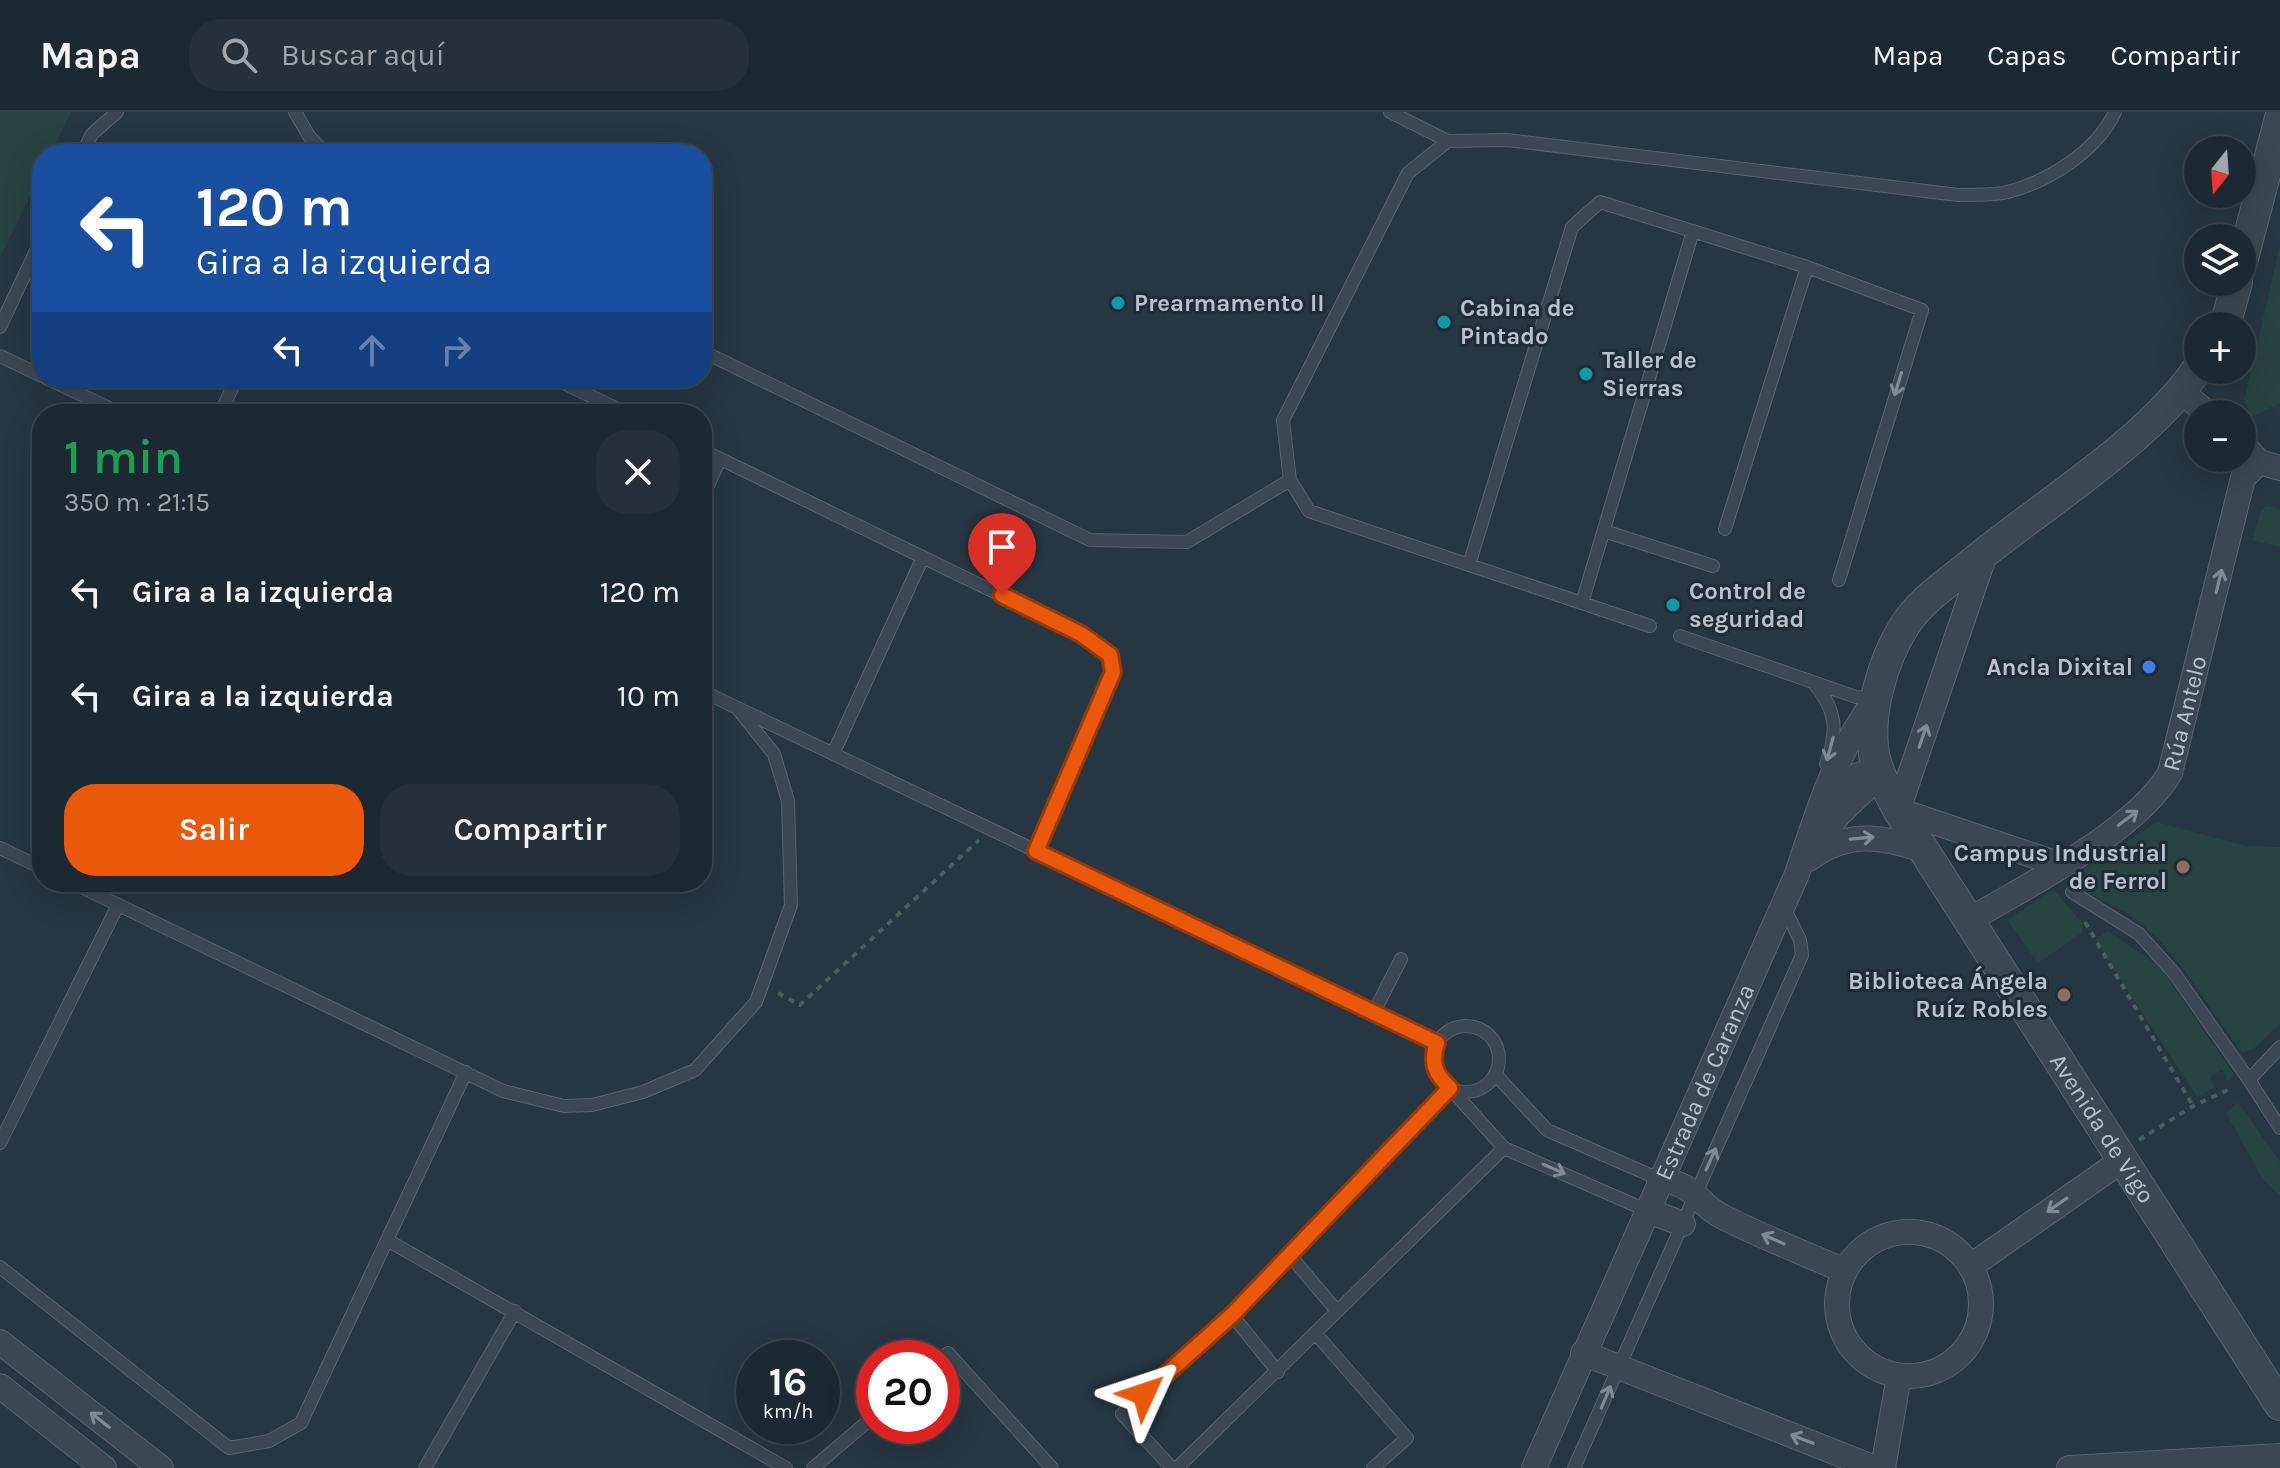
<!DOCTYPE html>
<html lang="es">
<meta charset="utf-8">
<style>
:root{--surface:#1c2832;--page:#25303a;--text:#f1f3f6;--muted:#a0a6ac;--line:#3a444d;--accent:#ea580c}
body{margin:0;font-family:Karla,sans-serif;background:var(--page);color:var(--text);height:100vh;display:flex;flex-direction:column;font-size:30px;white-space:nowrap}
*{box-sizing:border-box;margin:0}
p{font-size:26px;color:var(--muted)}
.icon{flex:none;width:44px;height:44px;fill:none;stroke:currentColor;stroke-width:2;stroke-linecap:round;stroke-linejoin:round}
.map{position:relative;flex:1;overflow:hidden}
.side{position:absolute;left:32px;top:292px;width:680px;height:488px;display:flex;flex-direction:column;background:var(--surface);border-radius:32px;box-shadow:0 8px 32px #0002,0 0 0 2px var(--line)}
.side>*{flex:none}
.guide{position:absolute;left:32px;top:32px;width:680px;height:244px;border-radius:32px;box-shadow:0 8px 32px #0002,0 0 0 2px var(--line);background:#1a4fa0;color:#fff;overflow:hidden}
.needle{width:52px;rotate:197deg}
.tools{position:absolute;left:2184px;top:24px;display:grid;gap:16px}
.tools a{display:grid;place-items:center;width:72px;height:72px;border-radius:50%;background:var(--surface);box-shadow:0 8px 32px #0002,0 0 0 2px var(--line);font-size:40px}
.speed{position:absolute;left:736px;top:1228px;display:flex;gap:16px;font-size:40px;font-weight:700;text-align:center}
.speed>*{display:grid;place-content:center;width:104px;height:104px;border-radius:50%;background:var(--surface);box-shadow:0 8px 32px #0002,0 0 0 2px var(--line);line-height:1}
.speed small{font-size:20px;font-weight:400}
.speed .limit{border:12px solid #d22;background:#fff;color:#111}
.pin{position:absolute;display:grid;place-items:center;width:68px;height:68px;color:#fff;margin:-82px -34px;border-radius:50% 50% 50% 0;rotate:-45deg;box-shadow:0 0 8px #0007}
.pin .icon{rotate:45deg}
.me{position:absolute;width:88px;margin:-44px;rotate:48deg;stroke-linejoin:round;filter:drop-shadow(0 0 6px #0008)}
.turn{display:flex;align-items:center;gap:28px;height:168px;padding:0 32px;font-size:36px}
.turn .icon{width:104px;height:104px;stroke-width:2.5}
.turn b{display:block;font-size:56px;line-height:68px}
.lanes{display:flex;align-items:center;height:76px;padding:0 32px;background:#0003;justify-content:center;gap:40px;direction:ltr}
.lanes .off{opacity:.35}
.round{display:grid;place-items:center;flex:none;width:84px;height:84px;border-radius:32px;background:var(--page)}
.summary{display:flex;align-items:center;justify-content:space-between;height:136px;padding:0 32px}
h1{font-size:48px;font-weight:600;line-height:60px;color:#1e9e55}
.primary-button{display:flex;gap:16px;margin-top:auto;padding:16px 32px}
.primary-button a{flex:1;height:92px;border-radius:32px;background:var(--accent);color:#fff;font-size:32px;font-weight:600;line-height:92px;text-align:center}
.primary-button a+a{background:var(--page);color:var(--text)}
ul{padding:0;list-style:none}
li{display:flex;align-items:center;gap:24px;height:104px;padding:0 32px}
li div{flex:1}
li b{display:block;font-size:30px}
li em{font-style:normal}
header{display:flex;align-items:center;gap:48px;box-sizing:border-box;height:112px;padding:0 40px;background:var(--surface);border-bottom:2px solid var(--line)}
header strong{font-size:38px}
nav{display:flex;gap:44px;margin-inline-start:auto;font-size:28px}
.search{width:560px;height:72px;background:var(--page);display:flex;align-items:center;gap:20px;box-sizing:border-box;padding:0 28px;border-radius:32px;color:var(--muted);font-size:30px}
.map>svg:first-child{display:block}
.green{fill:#284343}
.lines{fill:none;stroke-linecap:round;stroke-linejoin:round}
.service-casing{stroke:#59656f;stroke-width:14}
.minor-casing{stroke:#59656f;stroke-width:26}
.tertiary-casing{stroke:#59656f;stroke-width:32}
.path{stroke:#475f5f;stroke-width:4;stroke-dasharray:6 6;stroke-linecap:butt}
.service{stroke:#3b4752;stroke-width:12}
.minor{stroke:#3b4752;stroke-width:24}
.tertiary{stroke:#3b4752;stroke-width:30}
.oneway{stroke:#808b95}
.route-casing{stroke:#983908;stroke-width:20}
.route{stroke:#ea580c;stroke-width:14}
.culture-dot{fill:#0f9aa8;stroke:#1f2c37;stroke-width:3}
.shop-dot{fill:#3f7fe0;stroke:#1f2c37;stroke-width:3}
.education-dot{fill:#8d6e63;stroke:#1f2c37;stroke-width:3}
.labels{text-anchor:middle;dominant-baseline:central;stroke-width:6;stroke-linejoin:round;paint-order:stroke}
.poi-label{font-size:24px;font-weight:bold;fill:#b8c2cc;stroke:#1f2c37;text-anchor:start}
.street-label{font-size:24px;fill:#b8c2cc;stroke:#1f2c37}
</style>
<header>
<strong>Mapa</strong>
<div class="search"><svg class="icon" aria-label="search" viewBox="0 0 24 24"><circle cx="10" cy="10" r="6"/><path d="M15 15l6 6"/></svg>Buscar aquí</div>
<nav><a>Mapa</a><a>Capas</a><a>Compartir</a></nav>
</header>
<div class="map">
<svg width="2280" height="1356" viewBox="0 0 2280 1356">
<rect width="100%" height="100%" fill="#263642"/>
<path class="green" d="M0,0h71l-20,42h-9v17l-42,87z
M2280,134v157l-29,14 -7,-17z
M2267,394l13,3v38l-28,-7 9,-30z
M2157,710l89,24 34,1v177l-27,25 -11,3c-31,-41 -65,-101 -105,-132 -21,-16 -48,-23 -70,-40z
M2053,777l30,35 -1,9 -44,30 -31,-43z
M2108,819l52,36 74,107 -6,7 -6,-11 -13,8 6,9 -18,10 -102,-157z
M2238,990l42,60v34l-18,-18 -36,-65z"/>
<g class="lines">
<defs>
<path id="service" d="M295,0l14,24 17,18
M1390,0l58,29
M82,42l10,-20 25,-22
M0,215l42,-89
M702,239l388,189 97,2 103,-62 19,31 341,115
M0,244l42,20
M46,266l76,36
M553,266l75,36
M220,302l17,-36
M702,338l379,184 29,21 3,17 -4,15 -73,164
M1290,368l-7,-60 125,-247 40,-32 59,-1 451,55c15,-1 35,1 50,-3 41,-11 89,-41 107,-80
M702,387l18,-40
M1725,417l82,-262
M1604,419l109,35
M1469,453l103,-338 28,-25 207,65 115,43 -83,270
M1582,491l111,-372
M1680,524l176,61 21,1
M1813,570c23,27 26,48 13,82
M702,579l735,352
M833,642l90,-197
M0,736l42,20
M71,770l432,209 61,15 28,-1 51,-13 52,-22 61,-68 35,-97 -3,-104 -14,-47 -37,-46
M2072,780l67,42 35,39 75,107
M1374,900l27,-53
M1433 947a33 33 0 1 1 66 0a33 33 0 1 1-66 0Z
M2280,935l-31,33 31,48
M1495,962l52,56 112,49
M0,1031l118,-238
M389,1129l397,227
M1288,1141l48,57
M0,1155l229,181 40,-7 32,-18 165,-351
M1232,1203l46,57
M1316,1222l91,104 -34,30
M942,1246l6,-5 104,115
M425,1356l90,-157
M813,1356l61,-52
M1172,1356l-50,-54 110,-99 218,-227 54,60 142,62
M1177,1356l327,-320
M1574,1356l228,-513 -2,-15 -16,-33"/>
<g id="minor">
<path d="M2182,280l26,22"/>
<path d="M2242,332l17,18 21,6"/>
<path d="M1986,439l-88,259 163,55"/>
<path d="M1813,736l26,-34 42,-40c-26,-6 -35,10 -52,26"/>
<path d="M1809,747c38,-29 74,-23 116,-8"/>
<path id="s1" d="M1968,809c61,-37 166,-88 202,-148l73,-295 16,-16"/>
<path d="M1659,1067c43,8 33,22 64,38 39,20 81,36 122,54"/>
<path d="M1646,1098l37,14"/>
<circle cx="1909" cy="1192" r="72"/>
<path d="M1971,1154l150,-105"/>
<path d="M0,1230l161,126"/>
<path d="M1583,1241l292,115"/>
<path d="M0,1274l104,82"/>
<path id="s2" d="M1534,1356l263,-594c19,-59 40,-124 78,-174"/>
<path d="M1883,1356l16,-92"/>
<path d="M2069,1356l211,-12"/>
</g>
<g id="tertiary">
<path d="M2242,150l38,-144"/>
<path d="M2225,214l12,-44"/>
<path id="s3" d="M2198,256c-50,74 -156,137 -226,195 -23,19 -51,37 -67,62 -22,34 -38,89 -31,129 3,20 16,39 24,56l382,595"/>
</g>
</defs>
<use href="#service" class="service-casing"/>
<use href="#minor" class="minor-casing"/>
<use href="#tertiary" class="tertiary-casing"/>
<path class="path" d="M2085,810l108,184
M778,881l22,12 179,-165
M2139,1028l54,-34 39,-18"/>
<use href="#service" class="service"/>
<use href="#minor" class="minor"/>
<use href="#tertiary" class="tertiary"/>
</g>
<defs><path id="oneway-shaft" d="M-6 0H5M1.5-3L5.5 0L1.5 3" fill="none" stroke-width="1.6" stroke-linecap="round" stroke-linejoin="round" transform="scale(2)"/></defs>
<g class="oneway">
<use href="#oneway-shaft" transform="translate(1898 272) rotate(107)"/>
<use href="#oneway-shaft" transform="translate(2219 469) rotate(-76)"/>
<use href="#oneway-shaft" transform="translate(1923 624) rotate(-71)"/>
<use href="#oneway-shaft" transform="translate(1830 637) rotate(105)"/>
<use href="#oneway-shaft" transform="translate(2128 706) rotate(-37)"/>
<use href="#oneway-shaft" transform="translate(1862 726) rotate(-5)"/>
<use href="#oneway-shaft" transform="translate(1711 1047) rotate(-66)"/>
<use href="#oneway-shaft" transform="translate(1554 1057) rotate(24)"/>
<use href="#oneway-shaft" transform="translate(2057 1093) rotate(145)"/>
<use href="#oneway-shaft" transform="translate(1773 1127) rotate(-156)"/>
<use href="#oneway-shaft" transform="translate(1606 1285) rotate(-67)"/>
<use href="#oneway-shaft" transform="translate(100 1308) rotate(-142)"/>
<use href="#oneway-shaft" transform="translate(1802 1327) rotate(-159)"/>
</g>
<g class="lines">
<defs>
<path id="route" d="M1002,483l79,39 29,21 3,17 -77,179 401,192c-7,20 -2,31 13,45l-218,227 -88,79"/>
</defs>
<use href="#route" class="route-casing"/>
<use href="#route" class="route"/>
</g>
<g class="culture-dot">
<circle cx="1118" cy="191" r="8"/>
<circle cx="1444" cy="210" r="8"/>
<circle cx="1586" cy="262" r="8"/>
<circle cx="1673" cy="493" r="8"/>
</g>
<circle class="shop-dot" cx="2149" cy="555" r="8"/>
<g class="education-dot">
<circle cx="2183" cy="755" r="8"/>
<circle cx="2064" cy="883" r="8"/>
</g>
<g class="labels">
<g class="poi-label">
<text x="1134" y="191">Prearmamento II</text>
<text x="1460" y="196">Cabina de<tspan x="1460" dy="28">Pintado</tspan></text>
<text x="1602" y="248">Taller de<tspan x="1602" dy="28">Sierras</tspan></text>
<text x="1689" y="479">Control de<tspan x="1689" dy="28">seguridad</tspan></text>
<text x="2133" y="555" text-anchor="end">Ancla Dixital</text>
<text x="2167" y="741" text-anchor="end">Campus Industrial<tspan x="2167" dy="28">de Ferrol</tspan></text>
<text x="2048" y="869" text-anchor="end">Biblioteca Ángela<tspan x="2048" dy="28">Ruíz Robles</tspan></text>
</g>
<g class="street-label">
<text stroke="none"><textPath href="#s1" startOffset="314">Rúa Antelo</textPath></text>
<text stroke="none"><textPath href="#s2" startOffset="422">Estrada de Caranza</textPath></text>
<text stroke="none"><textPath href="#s3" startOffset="966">Avenida de Vigo</textPath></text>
</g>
</g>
</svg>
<div class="tools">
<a><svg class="needle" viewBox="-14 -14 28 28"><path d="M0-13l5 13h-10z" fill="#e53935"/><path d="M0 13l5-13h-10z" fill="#a0a6ac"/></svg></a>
<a><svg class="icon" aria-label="layers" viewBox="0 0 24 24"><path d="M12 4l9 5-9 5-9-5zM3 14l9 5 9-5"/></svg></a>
<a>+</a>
<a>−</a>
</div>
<div class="speed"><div>16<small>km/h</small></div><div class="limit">20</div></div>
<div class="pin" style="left:1002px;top:483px;background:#d93025"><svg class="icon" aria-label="arrive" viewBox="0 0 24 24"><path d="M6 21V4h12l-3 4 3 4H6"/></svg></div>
<svg class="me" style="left:1144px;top:1282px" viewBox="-20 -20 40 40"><path d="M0-17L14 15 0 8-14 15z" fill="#ea580c" stroke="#fff" stroke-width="4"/></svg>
<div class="guide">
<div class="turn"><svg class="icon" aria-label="left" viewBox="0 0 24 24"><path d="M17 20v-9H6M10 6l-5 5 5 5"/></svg><div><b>120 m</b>Gira a la izquierda</div></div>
<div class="lanes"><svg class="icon" aria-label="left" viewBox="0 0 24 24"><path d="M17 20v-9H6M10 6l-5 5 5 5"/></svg><svg class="icon off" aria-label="ahead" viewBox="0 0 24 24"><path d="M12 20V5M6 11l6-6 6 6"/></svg><svg class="icon off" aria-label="right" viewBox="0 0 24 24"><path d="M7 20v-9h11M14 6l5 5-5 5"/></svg></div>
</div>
<section class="side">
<div class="summary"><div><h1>1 min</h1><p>350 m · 21:15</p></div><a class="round"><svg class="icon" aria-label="close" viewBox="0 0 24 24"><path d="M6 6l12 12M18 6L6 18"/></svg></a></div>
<ul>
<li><svg class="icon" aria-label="left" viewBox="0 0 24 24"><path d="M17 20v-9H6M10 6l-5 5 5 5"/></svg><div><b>Gira a la izquierda</b></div><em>120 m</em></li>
<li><svg class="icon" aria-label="left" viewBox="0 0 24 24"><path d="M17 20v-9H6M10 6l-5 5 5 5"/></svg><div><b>Gira a la izquierda</b></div><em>10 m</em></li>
</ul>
<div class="primary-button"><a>Salir</a><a>Compartir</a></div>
</section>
</div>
